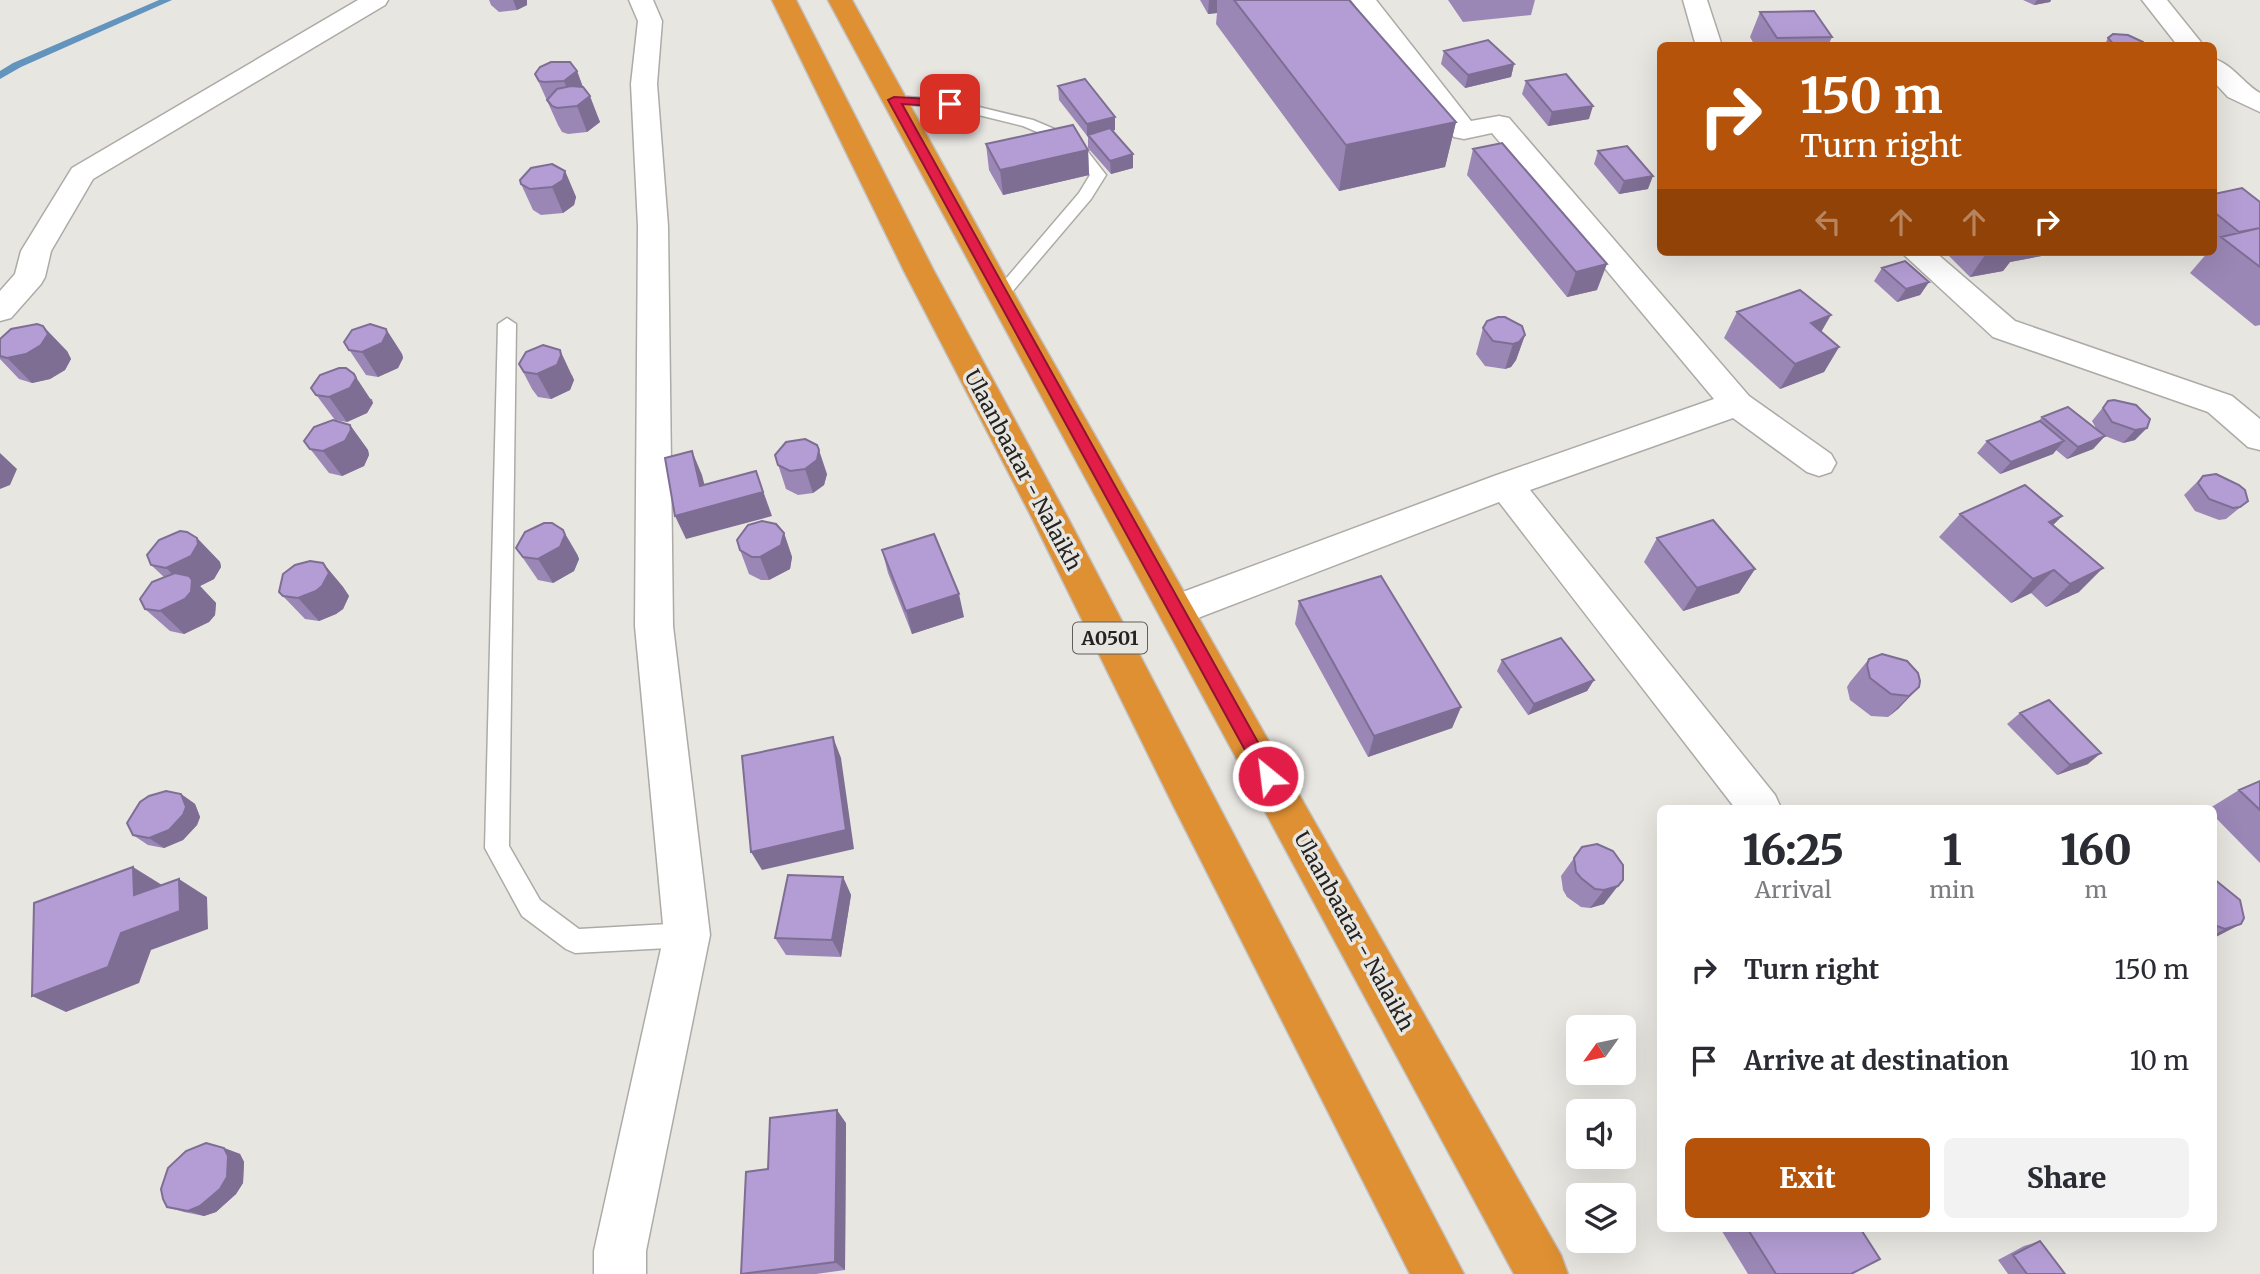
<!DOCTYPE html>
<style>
:root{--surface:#fff;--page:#f2f2f3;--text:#2b2b33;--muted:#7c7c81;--accent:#b45309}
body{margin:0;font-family:Merriweather,serif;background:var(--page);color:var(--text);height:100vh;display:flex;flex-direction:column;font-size:26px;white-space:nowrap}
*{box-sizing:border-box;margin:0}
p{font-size:23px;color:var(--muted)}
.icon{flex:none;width:38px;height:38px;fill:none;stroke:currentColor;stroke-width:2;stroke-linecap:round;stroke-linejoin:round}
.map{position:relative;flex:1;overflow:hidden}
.sheet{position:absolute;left:1657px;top:805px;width:560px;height:427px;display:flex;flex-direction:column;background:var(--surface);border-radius:10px;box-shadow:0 7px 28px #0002}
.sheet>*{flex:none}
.guide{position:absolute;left:1657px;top:42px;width:560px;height:214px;border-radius:10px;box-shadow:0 7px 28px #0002;background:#b45309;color:#fff;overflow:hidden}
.needle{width:46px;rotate:237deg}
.tools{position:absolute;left:1566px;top:1015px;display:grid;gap:14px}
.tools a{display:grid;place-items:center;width:70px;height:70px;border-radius:10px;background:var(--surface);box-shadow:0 7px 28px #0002;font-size:35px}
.pin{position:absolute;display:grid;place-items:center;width:60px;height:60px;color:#fff;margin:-30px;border-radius:14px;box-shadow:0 4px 10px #0006}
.me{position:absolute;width:77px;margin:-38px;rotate:331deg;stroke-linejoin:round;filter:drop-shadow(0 0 5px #0008)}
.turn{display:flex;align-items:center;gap:24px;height:147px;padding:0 28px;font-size:32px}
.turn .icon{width:91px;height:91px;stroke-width:2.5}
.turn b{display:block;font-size:49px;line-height:60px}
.lanes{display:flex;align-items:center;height:66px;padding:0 28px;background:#0003;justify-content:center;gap:35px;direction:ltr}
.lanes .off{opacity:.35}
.eta{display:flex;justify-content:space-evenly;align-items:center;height:119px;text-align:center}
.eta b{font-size:42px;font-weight:800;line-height:49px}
.primary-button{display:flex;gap:14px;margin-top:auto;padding:14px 28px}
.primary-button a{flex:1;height:80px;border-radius:10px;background:var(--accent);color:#fff;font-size:28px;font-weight:800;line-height:80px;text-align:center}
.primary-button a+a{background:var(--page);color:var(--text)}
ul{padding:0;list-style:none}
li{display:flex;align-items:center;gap:21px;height:91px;padding:0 28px}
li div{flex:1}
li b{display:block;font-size:26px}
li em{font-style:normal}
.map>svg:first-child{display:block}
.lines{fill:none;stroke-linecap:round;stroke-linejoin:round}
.stream{fill:#6394be;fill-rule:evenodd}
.lane-casing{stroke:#adaba7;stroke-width:3}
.street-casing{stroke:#adaba7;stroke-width:3}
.highway-casing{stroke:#c2c1c1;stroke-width:3}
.lane{fill:#fff;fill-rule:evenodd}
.street{fill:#fff;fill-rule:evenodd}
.highway{fill:#de9033;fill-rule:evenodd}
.wall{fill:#9b87b6}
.shaded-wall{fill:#7e6e94}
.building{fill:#b49dd4;stroke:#7e6e94;stroke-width:2}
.route{fill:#e11d48;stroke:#92132f;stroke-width:2}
.labels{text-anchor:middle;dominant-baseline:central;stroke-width:7;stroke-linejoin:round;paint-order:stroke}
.shield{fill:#e8e6e1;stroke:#5f5e5b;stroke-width:2}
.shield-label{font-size:19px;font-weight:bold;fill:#242322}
.street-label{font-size:21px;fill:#242322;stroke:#e8e6e1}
</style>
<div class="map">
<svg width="2260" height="1274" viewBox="0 0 2260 1274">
<rect width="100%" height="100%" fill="#e8e6e1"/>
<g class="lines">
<path class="stream" d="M159,0h13l-151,67 -21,12v-8l13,-8z"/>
<defs>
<path id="lane" d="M894,96l56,4 83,20 45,19 28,36 -15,24 -85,100h-12l-2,-4 87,-102 11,-18 -22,-30 -45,-19 -73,-18 -61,-5 -2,-3 2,-3z
M507,318l9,6 -7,522 31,54 39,29 108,-6 9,4 3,8 -3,8 -9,4 -112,6 -9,-4 -44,-33 -37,-68 13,-524z"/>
<path id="street" d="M358,0h30l-3,5 -292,174 -42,72 -6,26 -4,7 -30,34 -11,3v-30l15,-17 6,-23 51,-83z
M629,0h24l9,21 -5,63 11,142 5,400 37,309 -64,316v23h-52v-23l70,-316 -29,-309 3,-400 -7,-142 7,-63z
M1351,0h25l95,121 28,-5 10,2 240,278 82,58 5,9 -5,9 -12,4 -12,-4 -74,-54 -203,72 245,305 6,13h-46l-236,-306 -309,119 -13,4 -13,-4 -6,-11 6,-11 330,-123 220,-77 -222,-266 -28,6 -10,-2z
M1683,0h24l15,46h-26z
M2142,0h25l37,46h-26z
M2214,59c18,5 30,25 46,34v19l-32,-15 -14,-15z
M1901,252h34l80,69 217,75 28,23v31l-12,-3 -40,-35 -215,-75z"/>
<path id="highway" d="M772,0h24l138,271 134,247 396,756h-54l-236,-467 -142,-289 -128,-247z
M828,0h24l163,295 546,960 7,19h-54z"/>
</defs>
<use href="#lane" class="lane-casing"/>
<use href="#street" class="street-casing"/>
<use href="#highway" class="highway-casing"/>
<use href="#lane" class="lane"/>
<use href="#street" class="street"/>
<use href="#highway" class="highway"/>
</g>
<path class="wall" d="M489,0h38v5l-10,5 -18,2 -8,-7z
M1200,0h149l107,122 -11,45 -106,24 -123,-167 1,-11 -9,1z
M1448,0h87l-4,15 -68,7z
M2023,0h28l-1,2 -16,3z
M1760,12l72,25 -4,9h-73l-5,-9z
M2108,38l36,8h-40z
M1444,51l70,13 -3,13 -46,11 -24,-24z
M577,71l6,16 17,35 -13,10 -19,2 -6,-2 -4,-7 -23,-51z
M1526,81l63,38 -41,7 -26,-32z
M1058,86l57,44 -3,1 21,23v14l-22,6 -23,-26v-11l-29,-37z
M986,144l102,6 1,25 -86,20 -14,-25z
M1473,149l124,141 -30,7 -100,-122z
M1598,151l50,38 -29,5 -25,-30z
M565,171l11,26 -2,8 -11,8 -22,2 -8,-5 -12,-26z
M2214,194l46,8v123l-5,1 -65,-53 18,-21h6z
M1945,252h108l-1,2 -42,8 -7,9 -33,6z
M1882,268l47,14 -9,13 -23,7 -23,-21z
M1737,312l84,20 18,15 -15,25 -44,17 -56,-51z
M1483,328l42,7 -9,25 -5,7 -6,2 -20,-3 -9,-12z
M386,329l16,25 1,4 -5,10 -20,9 -12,-2 -22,-33z
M0,339l67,12 4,8 -6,11 -15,9 -18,4 -13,-4 -19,-20z
M519,364l53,11 2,5 -4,10 -19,9 -13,-2 -6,-8z
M311,388l61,11 1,4 -6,10 -20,9 -12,-2z
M2108,401l28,4 -1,35 -12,3 -18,-7 -12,13 -26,10 -11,-9 -3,4 -53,20 -23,-21 10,-12 51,-19 4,-5 55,13 -5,-9z
M350,425l18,25 1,5 -5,11 -22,10 -13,-3 -25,-32z
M775,455l52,19 -3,11 -11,8 -15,2 -12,-6z
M2203,476l45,25 -22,18 -7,1 -24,-9 -11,-16z
M1960,514l102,2 -9,9 26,67 -33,15 -15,-14 -20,10 -72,-66z
M784,533l8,24 -2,12 -21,11h-8l-12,-6 -9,-24z
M197,538l23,24 1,5 -7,12 -14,7 16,17 -1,12 -6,7 -25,12 -14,-3 -25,-22 19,-32 -13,-12z
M1657,538l98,31 -16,24 -56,18 -39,-49z
M516,548l61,6 2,5 -5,12 -21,12 -15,-3z
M882,550l82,67 -52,17 -24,-61z
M323,563l20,24 6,9 -6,13 -7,5 -17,7 -14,-2 -26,-27z
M1299,601l162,106 -9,21 -84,29 -73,-133z
M1869,659l50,28 -21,22 -10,8 -17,-1 -21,-16 -3,-13 3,-5z
M1502,660l92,20 -7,11 -59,24 -31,-44z
M2020,713l68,51 -31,11 -50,-51z
M2260,781v82l-46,-47v-8h-4l29,-18z
M181,794l14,10 5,13 -3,8 -14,15 -19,8 -16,-3 -15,-10z
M1582,847l31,4 -9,53 -14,4 -9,-1 -14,-10 -4,-7 -2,-14z
M843,877l8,18 -10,62 -55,-2 -11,-17z
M2214,879l30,39 -30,20z
M846,1123l-1,147 -29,4h-75l27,-105z
M224,1148l16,6 4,8 -1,21 -7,11 -20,18 -12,4 -20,-4 -17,-5z
M1720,1228h140l-9,46h-103z
M2040,1241l25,33h-57l-10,-14 26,-14z"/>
<path class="shaded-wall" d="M513,0h14v5l-10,5z
M1209,0h8v13l-9,1z
M2037,0h14l-1,2 -16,3z
M1514,64l-3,13 -46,11 3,-13z
M577,71l9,25 -12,10 -10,-25z
M590,96l10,26 -13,10 -10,-26z
M1593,106l-4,13 -41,7 4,-14z
M1115,117v13l-25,7 -2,-2 -1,2v-13z
M1456,122l-11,45 -106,24 7,-46z
M1088,150l1,25 -86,20 -3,-25z
M1133,154v14l-22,6 -1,-13z
M565,171l11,26 -2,8 -11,8 -11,-26z
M1653,176l-5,13 -29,5 5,-13z
M1987,252h66l-1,2 -42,8 -7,9 -33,6z
M1607,264l-10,26 -30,7 9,-25z
M1929,282l-9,13 -23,7 9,-13z
M1831,315l-15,26 -5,-18z
M43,326l24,25 4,8 -6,11 -15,9 -18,4 -25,-25z
M386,329l16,25 1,4 -5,10 -20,9 -16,-25z
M1525,335l-9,25 -5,7 -6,2 8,-25z
M1839,347l-15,25 -44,17 15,-25z
M560,350l14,30 -4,10 -19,9 -14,-25z
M354,374l19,29 -6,10 -20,9 -18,-25z
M350,425l18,25 1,5 -5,11 -22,10 -19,-25z
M2147,428l-12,12 -12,3 12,-13z
M2105,436l-12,13 -26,10 11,-12z
M2064,441l-11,13 -53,20 11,-12z
M819,450l8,24 -3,11 -11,8 -8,-24z
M692,451l10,24 8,31 46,-35 16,45 -86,23 -11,-23 25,-30z
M0,453l17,16 -7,16 -10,4z
M2062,516l-23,23 10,-17z
M563,530l14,24 2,5 -5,12 -21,12 -15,-24z
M784,533l8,24 -2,12 -21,11 -9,-23z
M197,538l23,24 1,5 -7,12 -14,7 16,17 -1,12 -6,7 -25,12 -24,-23 30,-20 -24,-23z
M323,563l20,24 6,9 -6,13 -7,5 -17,7 -21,-23z
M2103,568l-24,24 -33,15 24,-23z
M1755,569l-16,24 -56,18 14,-23z
M2054,570l-23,23 -20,10 22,-24z
M959,594l5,23 -52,17 -6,-23z
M1594,680l-7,11 -59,24 6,-11z
M1919,687l-21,22 -10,8 21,-21z
M1461,707l-9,21 -84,29 6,-21z
M833,737l8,21 13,91 -92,21 -11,-18z
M2101,753l-13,11 -31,11 13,-10z
M181,794l14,10 5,13 -3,8 -14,15 -19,8 -15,-10z
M133,867l29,18 -28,10z
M843,877l8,18 -10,62 -9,-17z
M179,879l28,18 1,32 -57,21 -12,33 -73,29 -34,-16z
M1618,886l-14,18 -14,4 14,-18z
M2241,924l-27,14v-3l11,-6z
M837,1110l9,13 -1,147 -10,-8z
M224,1148l16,6 4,8 -1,21 -7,11 -20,18 -12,4 -16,-5z"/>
<path class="building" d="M1234,0h115l107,122 -110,23z
M1814,11l18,26 -55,1 -17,-26z
M2113,34l15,1 15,7 1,4h-29l-7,-8z
M1488,40l26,24 -46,11 -24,-24z
M2035,45h35l1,1h-36z
M551,62h19l7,9 -13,10 -20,1 -5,-1 -4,-7 5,-7z
M1566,74l27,32 -41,6 -26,-31z
M1085,79l30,38 -28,7 -29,-38z
M571,86l12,1 7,9 -13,10 -20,2 -5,-2 -5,-6 10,-11z
M1073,125l15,25 -88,20 -14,-26z
M1110,128l23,26 -23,7 -22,-26z
M1502,143l105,121 -31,8 -103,-123z
M1627,146l26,30 -29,5 -26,-30z
M552,164l13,7 -2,9 -11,7 -22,2 -9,-5 -1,-4 11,-12z
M2242,188l18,14v26l-21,4 -25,-20v-18z
M2260,228v39l-39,-30z
M1905,261l24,21 -23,7 -24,-21z
M1800,290l31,25 -20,8 28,24 -44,17 -58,-52z
M1498,317h7l17,9 3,9 -6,7 -6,2 -20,-3 -10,-13 4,-7z
M37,324l6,2 5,8 -7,11 -15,9 -19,4 -7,-2v-17l11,-10z
M370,324l16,5 1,4 -5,10 -20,9 -13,-2 -5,-8 8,-12z
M543,345l17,5 1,5 -4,10 -20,9 -13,-2 -5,-8 7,-12z
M339,368h7l8,6 2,4 -6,10 -21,9 -13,-2 -5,-7 9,-13z
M2114,400l22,5 14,14 -3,9 -12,2 -23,-8 -9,-14 5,-7z
M2068,407l37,29 -27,11 -36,-30z
M333,420l17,5 1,5 -6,11 -22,10 -13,-2 -6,-8 10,-14z
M2040,421l24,20 -53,21 -24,-21z
M805,439l12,6 2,5 -2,10 -12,9 -15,2 -12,-6 -3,-10 11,-13z
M692,451l8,35 56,-15 7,21 -88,24 -10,-58z
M2216,474l23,11 6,5 3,11 -8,6 -7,1 -24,-9 -11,-16 5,-7z
M2025,485l37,31 -13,6 54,46 -33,16 -16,-14 -21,9 -73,-65z
M1713,520l42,49 -58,19 -40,-50z
M762,521l14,3 8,9 -3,12 -21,12h-8l-12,-7 -3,-10 11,-15z
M544,523h8l11,7 2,5 -5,12 -22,12 -15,-2 -7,-9 9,-16z
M180,531l7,1 10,6 1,6 -7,12 -25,12 -15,-3 -4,-10 12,-15z
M934,534l25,60 -53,17 -24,-61z
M310,561l13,2 6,10 -7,13 -6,5 -18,7 -15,-2 -4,-4 4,-18 12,-9z
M175,573l14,3 3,4 -1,12 -6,7 -25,12 -15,-2 -5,-10 12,-17z
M1381,576l80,131 -87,29 -75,-135z
M1561,638l33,42 -60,24 -32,-44z
M1882,654l25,7 11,12 2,8 -1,6 -10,9 -18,-2 -21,-16 -3,-13 2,-6z
M2049,700l52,53 -31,12 -50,-52z
M833,737l13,93 -95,22 -9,-96z
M2260,781v29l-21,-20z
M166,791l15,3 5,13 -3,8 -14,15 -20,8 -16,-3 -6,-12 13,-21 9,-6z
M1597,844l16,7 10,14v15l-5,6 -14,4 -9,-1 -14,-11 -5,-6 -2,-14 8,-11z
M133,867l1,28 45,-16 1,32 -59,22 -13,34 -76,29 2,-93z
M788,875l55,2 -11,63 -57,-2z
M2214,879l26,21 4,18 -3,6 -16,5 -11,-4z
M837,1110l-2,152 -94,12 5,-102 22,-3 2,-51z
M206,1143l18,5 4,8 -1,21 -7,12 -20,17 -12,5 -21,-4 -4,-8 -2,-10 7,-21 18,-17z
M1747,1228h113l20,31 -29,15h-75z
M2040,1241l25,33h-38l-14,-19z"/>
<path class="route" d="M894,97l56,3 6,4 -6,3 -48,-3 372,667 3,5 -3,5 -6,3 -6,-3 -374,-681z"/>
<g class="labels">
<rect class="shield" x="1073" y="622.5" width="74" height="31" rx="5"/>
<g class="shield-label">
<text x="1110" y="638">A0501</text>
</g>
<g class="street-label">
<text transform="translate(1023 470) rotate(62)">Ulaanbaatar - Nalaikh</text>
<text transform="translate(1354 931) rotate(61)">Ulaanbaatar - Nalaikh</text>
</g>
</g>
</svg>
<div class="tools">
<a><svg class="needle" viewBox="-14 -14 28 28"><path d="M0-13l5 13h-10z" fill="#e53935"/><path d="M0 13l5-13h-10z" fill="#7c7c81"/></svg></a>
<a><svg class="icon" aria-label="sound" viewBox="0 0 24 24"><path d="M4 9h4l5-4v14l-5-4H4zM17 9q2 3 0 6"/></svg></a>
<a><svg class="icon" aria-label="layers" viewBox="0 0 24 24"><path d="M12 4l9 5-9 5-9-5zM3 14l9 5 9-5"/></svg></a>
</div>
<div class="pin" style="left:950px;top:104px;background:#d93025"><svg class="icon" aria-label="arrive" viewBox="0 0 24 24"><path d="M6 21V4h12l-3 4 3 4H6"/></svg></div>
<svg class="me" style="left:1268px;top:776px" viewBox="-20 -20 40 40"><circle r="17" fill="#e11d48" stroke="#fff" stroke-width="3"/><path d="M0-11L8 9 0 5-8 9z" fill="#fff"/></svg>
<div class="guide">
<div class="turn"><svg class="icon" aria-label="right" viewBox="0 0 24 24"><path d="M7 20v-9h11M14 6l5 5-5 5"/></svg><div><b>150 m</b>Turn right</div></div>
<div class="lanes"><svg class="icon off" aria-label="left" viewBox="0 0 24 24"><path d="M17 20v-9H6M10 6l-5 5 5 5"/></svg><svg class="icon off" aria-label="ahead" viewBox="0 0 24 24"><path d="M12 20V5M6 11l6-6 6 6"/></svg><svg class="icon off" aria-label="ahead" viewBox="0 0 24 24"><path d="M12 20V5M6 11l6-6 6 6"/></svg><svg class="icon" aria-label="right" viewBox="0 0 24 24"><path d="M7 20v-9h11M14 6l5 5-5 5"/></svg></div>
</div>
<section class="sheet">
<div class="eta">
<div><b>16:25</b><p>Arrival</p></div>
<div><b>1</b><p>min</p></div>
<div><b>160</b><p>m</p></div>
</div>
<ul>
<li><svg class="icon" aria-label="right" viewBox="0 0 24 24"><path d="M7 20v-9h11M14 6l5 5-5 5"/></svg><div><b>Turn right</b></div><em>150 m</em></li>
<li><svg class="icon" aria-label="arrive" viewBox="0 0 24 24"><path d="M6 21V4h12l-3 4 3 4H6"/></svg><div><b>Arrive at destination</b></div><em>10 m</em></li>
</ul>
<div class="primary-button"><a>Exit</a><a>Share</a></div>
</section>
</div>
